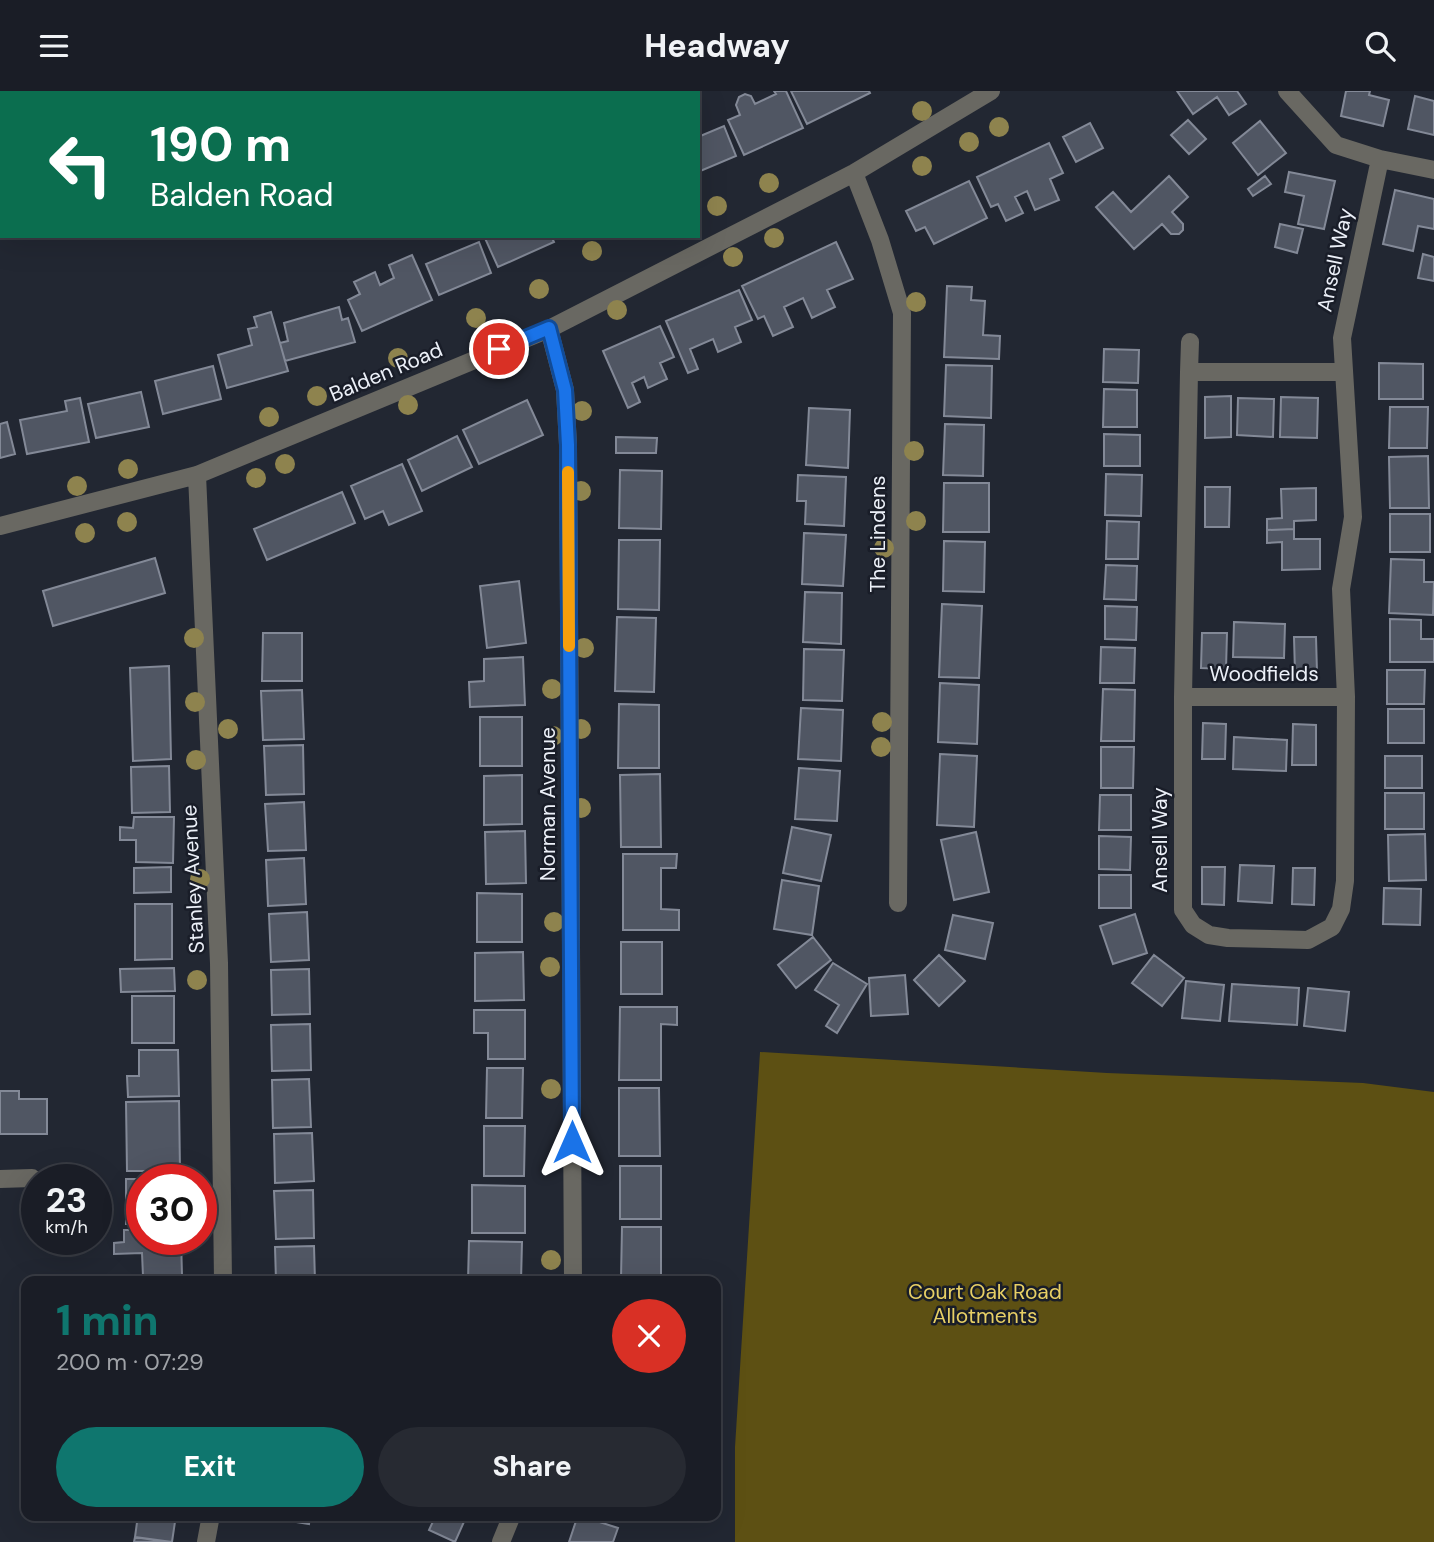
<!DOCTYPE html>
<meta charset="utf-8">
<style>
:root{--surface:#1a1d26;--page:#272a32;--text:#f1f3f6;--muted:#9fa2a7;--line:#383b43;--accent:#0f766e}
body{margin:0;font-family:"DM Sans",sans-serif;background:var(--page);color:var(--text);height:100vh;display:flex;flex-direction:column;font-size:26px;white-space:nowrap}
*{box-sizing:border-box;margin:0}
p{font-size:23px;color:var(--muted)}
.icon{flex:none;width:38px;height:38px;fill:none;stroke:currentColor;stroke-width:2;stroke-linecap:round;stroke-linejoin:round}
.map{position:relative;flex:1;overflow:hidden}
.panel{position:absolute;left:21px;top:1185px;width:700px;height:245px;display:flex;flex-direction:column;background:var(--surface);border-radius:14px;box-shadow:0 7px 28px #0002,0 0 0 2px var(--line)}
.panel>*{flex:none}
.guide{position:absolute;left:0px;top:0px;width:700px;height:147px;box-shadow:0 7px 28px #0002,0 0 0 2px var(--line);background:#0b6e4f;color:#fff;overflow:hidden}
.speed{position:absolute;left:21px;top:1073px;display:flex;gap:14px;font-size:35px;font-weight:700;text-align:center}
.speed>*{display:grid;place-content:center;width:91px;height:91px;border-radius:50%;background:var(--surface);box-shadow:0 7px 28px #0002,0 0 0 2px var(--line);line-height:1}
.speed small{font-size:18px;font-weight:400}
.speed .limit{border:10px solid #d22;background:#fff;color:#111}
.pin{position:absolute;display:grid;place-items:center;width:60px;height:60px;color:#fff;margin:-30px;border:4px solid #fff;border-radius:50%;box-shadow:0 2px 7px #0007}
.me{position:absolute;width:77px;margin:-38px;rotate:0deg;stroke-linejoin:round;filter:drop-shadow(0 0 5px #0008)}
.turn{display:flex;align-items:center;gap:24px;height:147px;padding:0 35px;font-size:32px}
.turn .icon{width:91px;height:91px;stroke-width:2.5}
.turn b{display:block;font-size:49px;line-height:60px}
.round{display:grid;place-items:center;flex:none;width:74px;height:74px;border-radius:37px;background:var(--page)}
.summary{display:flex;align-items:center;justify-content:space-between;height:119px;padding:0 35px}
h1{font-size:42px;font-weight:800;line-height:52px;color:var(--accent)}
.cta{display:flex;gap:14px;margin-top:auto;padding:14px 35px}
.cta a{flex:1;height:80px;border-radius:42px;background:var(--accent);color:#fff;font-size:28px;font-weight:800;line-height:80px;text-align:center}
.cta a+a{background:var(--page);color:var(--text)}
header{display:flex;justify-content:space-between;align-items:center;height:91px;padding:0 35px;background:var(--surface);font-size:32px;font-weight:800}
.map>svg:first-child{display:block}
.green{fill:#5d5013}
.building{fill:#505663;stroke:#838997;stroke-width:2}
.lines{fill:none;stroke-linecap:round;stroke-linejoin:round}
.minor{stroke:#696862;stroke-width:18}
.tree{fill:#8e834e}
.route-casing{stroke:#114b97;stroke-width:18}
.route{stroke:#1a73e8;stroke-width:12}
.slow{stroke:#f59e0b;stroke-width:12}
.labels{text-anchor:middle;dominant-baseline:central;stroke-width:5;stroke-linejoin:round;paint-order:stroke}
.street-label{font-size:21px;fill:#ecf0f8;stroke:#191d28}
.park-label{font-size:21px;fill:#e7cf65;stroke:#191d28}
</style>
<header><svg class="icon" aria-label="menu" viewBox="0 0 24 24"><path d="M4 6h16M4 12h16M4 18h16"/></svg>Headway<svg class="icon" aria-label="search" viewBox="0 0 24 24"><circle cx="10" cy="10" r="6"/><path d="M15 15l6 6"/></svg></header>
<div class="map">
<svg width="1434" height="1451" viewBox="0 0 1434 1451">
<rect width="100%" height="100%" fill="#222732"/>
<path class="green" d="M760,961l347,21 256,10 71,9v450h-699v-95z"/>
<path class="building" d="M0,0h94l-92,2 -2,17z
M774,0h12l17,37 -59,27 -16,-35 12,-5 -4,-10 3,-8 6,-3 6,2 4,8 21,-10z
M791,0h78l1,2 -63,31z
M1177,0h60l9,13 -17,11 -12,-18 -24,17z
M1346,0h24l-1,4 20,5 -6,26 -42,-10z
M1415,5l19,5v34l-26,-6z
M1188,29l18,19 -17,15 -18,-19z
M1260,30l26,32 -28,22 -25,-32z
M1090,32l13,25 -27,14 -13,-25z
M724,35l12,30 -38,16v-35z
M1049,52l14,30 -13,6 9,21 -24,10 -8,-19 -12,6 8,16 -17,8 -8,-17 -7,3 -14,-30z
M1289,81l46,9 -11,48 -26,-5 6,-28 -19,-4z
M1169,85l19,21 -16,15 11,12v6l-4,4h-8l-9,-10 -28,25 -38,-42 17,-15 18,20z
M1265,85l6,8 -18,12 -5,-7z
M969,90l18,37 -53,26 -9,-17 -9,4 -10,-20z
M1395,99l39,9v30l-16,-3 -5,25 -30,-7z
M1280,133l23,5 -6,24 -22,-6z
M484,145h67l3,6 -56,25z
M479,151l12,31 -52,22 -13,-31z
M836,151l17,37 -26,11 8,17 -23,11 -9,-20 -19,9 9,20 -20,9 -9,-20 -6,3 -16,-33z
M1423,163l11,3v24l-16,-3z
M412,164l20,45 -70,31 -14,-31 12,-6 -6,-12 21,-10 5,13 14,-7 -5,-13z
M947,195l25,1 -1,13 14,1 -2,34 17,1 -1,23 -55,-2z
M739,199l13,30 -17,7 6,15 -23,10 -5,-13 -23,10 8,20 -10,4 -22,-52z
M339,216l3,13 6,-2 7,24 -70,19 -5,-18 8,-2 -4,-18z
M271,221l17,59 -61,17 -9,-33 34,-10 -4,-16 9,-2 -3,-10z
M660,235l14,31 -14,6 7,16 -19,9 -4,-11 -12,6 8,19 -12,6 -25,-57z
M1104,258l35,1 -1,33 -35,-1z
M1379,272l44,1v35h-44z
M946,274l46,1 -1,52 -47,-2z
M213,275l8,33 -58,15 -8,-33z
M1104,298l33,1v37h-34z
M141,301l8,35 -53,11 -8,-34z
M1231,305v41l-26,1v-41z
M1281,306l37,1 -1,40 -37,-1z
M80,307l9,44 -62,12 -7,-34 47,-9 -2,-10z
M1238,307l36,1 -1,38 -36,-2z
M527,309l16,35 -64,29 -16,-34z
M1390,316h38l-1,41h-38z
M809,317l41,2 -2,58 -42,-3z
M7,331l8,32 -15,4v-34z
M945,333l39,1 -1,51 -40,-1z
M1104,343l36,1v31h-36z
M457,345l15,31 -50,24 -14,-31z
M616,346l41,1 -1,15h-40z
M1428,365l1,52h-39l-1,-51z
M402,373l20,47 -33,14 -6,-14 -18,8 -14,-33z
M620,379l42,1 -1,58 -42,-1z
M1106,383l36,1 -1,41 -36,-1z
M798,384l48,2 -2,49 -39,-2 1,-23h-9z
M944,392h45v49h-46z
M1205,396h25l-1,40h-24z
M1316,397v32l-22,1v8l-27,1v-11l15,-1 -1,-29z
M342,401l13,31 -88,37 -13,-31z
M1390,423h40v38h-40z
M1107,430l32,1 -1,37h-32z
M1294,438v10h26v30l-38,1v-28l-15,1v-13z
M804,442l42,2 -3,51 -41,-2z
M619,449h41l-1,70 -41,-1z
M944,450l41,1 -1,50 -41,-1z
M155,467l10,35 -112,33 -10,-35z
M1391,468l33,1v22h10l-1,33 -44,-2z
M1106,474l31,1 -1,34 -32,-1z
M519,490l7,62 -39,5 -7,-62z
M805,501l37,1 -1,51 -38,-2z
M942,513l40,2 -3,72 -40,-1z
M1105,515l32,1 -1,33 -31,-1z
M617,526l39,1 -2,74 -39,-1z
M1390,528l31,1v19h13v23h-44z
M1234,531l51,2 -1,34 -51,-1z
M263,542h39v48h-40z
M1202,542h25l-1,36 -25,-1z
M1294,546h22l1,35 -22,1z
M1101,556l34,1 -1,35h-34z
M804,558l40,1 -2,51 -39,-1z
M523,566l2,48 -55,2 -1,-25 15,-1v-22z
M169,575l2,93 -38,2 -3,-93z
M1387,579h38l-1,34h-37z
M940,592l39,2 -2,59 -39,-2z
M1103,598l32,1 -1,51h-33z
M302,599l2,49 -41,1 -2,-49z
M619,613l40,1v63h-41z
M801,617l42,2 -2,51 -43,-2z
M1388,618h36v34h-36z
M480,626h42v49h-42z
M1203,632l23,1 -1,35h-23z
M1293,633l23,1v40h-24z
M1234,646l53,3 -1,31 -53,-2z
M303,654l1,49 -38,1 -2,-49z
M1101,656h33l-1,41h-32z
M940,663l37,2 -3,71 -37,-2z
M1385,665h37v32h-37z
M169,675l1,46 -38,1 -1,-46z
M799,677l41,3 -3,50 -42,-2z
M660,683l1,73h-40l-1,-72z
M522,684v49l-38,1v-49z
M1385,702h39v36h-39z
M1100,704h31v35h-32z
M304,711l2,48 -38,1 -3,-47z
M134,726h40l-1,46 -37,-1v-22h-16v-13l13,1z
M792,736l39,8 -10,46 -38,-8z
M525,740l1,52 -40,1 -1,-52z
M976,741l13,60 -35,8 -13,-60z
M1425,743l1,46 -37,1 -1,-46z
M1099,745l32,1 -1,33 -31,-1z
M623,763h54l-1,14h-15v41l18,1v20h-56z
M304,767l2,46 -38,2 -2,-46z
M1240,774l34,1 -2,37 -34,-2z
M171,776v25l-37,1v-25z
M1202,776h23l-1,38 -22,-1z
M1293,777h22l-1,37 -22,-1z
M1099,784h32v33h-32z
M782,789l37,6 -7,49 -38,-6z
M1384,797l37,1 -1,36 -37,-1z
M477,802l45,1v48h-45z
M135,813h37v55l-37,1z
M307,821l2,48 -38,2 -2,-48z
M1135,823l12,39 -34,11 -13,-38z
M953,824l40,8 -8,36 -40,-9z
M813,846l18,23 -35,28 -18,-23z
M621,851h41v52h-41z
M523,861l1,48 -49,1v-48z
M939,864l26,26 -26,25 -25,-26z
M1154,864l30,23 -22,28 -30,-23z
M833,872l34,21 -30,49 -11,-7 13,-21 -24,-15z
M174,877l1,23 -54,1 -1,-23z
M309,878l1,45 -38,1 -1,-45z
M905,884l3,39 -37,2 -2,-38z
M1186,890l38,4 -4,36 -38,-3z
M1232,893l67,4 -2,37 -68,-4z
M1308,897l41,4 -4,39 -41,-5z
M132,905h42v47h-42z
M620,916h57v18l-16,-1v56h-42z
M474,919h51v49h-37v-26h-14z
M310,933l1,46 -39,1 -1,-46z
M139,959h39l1,46 -51,1 -1,-21h12z
M487,977h36l-1,50h-36z
M309,988l2,48 -38,1 -1,-48z
M619,997h40l1,68h-41z
M0,1000h19v8h28v35h-47z
M179,1010l1,70h-53l-1,-69z
M484,1035h41l-1,50h-40z
M312,1042l2,48 -39,2 -1,-49z
M620,1075h41v53h-41z
M126,1088h54h-38v45h-16z
M472,1094l53,1v47h-53z
M313,1099l1,48 -38,1 -2,-48z
M622,1136h39v52h-40z
M124,1139h18v9h39l1,36 -39,1 -1,-23 -28,1v-11l10,-1z
M469,1150l53,1 -1,39h-53z
M314,1155l1,35h-39l-1,-34z
M138,1424h38l-4,27 -37,-5z
M271,1424h39l-1,9 -38,-6z
M436,1424h31l-12,27 -26,-12z
M578,1424l40,13 -5,14h-44z
M135,1446l31,5h-32z"/>
<g class="lines">
<path class="minor" d="M1287,0l49,54 44,14 54,11
M854,82l26,67 22,73 -4,590
M549,238l16,61 3,55 5,836
M1189,281l1,-30
M1344,281h-155l-6,325v213l10,15 16,10 19,3 80,2 24,-13 9,-18 4,-28 1,-184 -5,-108 12,-72 -11,-179 38,-179
M197,384l22,488 4,318
M0,435l197,-51 352,-146 305,-156 137,-82
M1183,606h163
M0,1088l32,-1
M206,1451l5,-27
M501,1451l11,-27"/>
</g>
<g class="tree">
<circle cx="922" cy="20" r="10"/>
<circle cx="999" cy="36" r="10"/>
<circle cx="969" cy="51" r="10"/>
<circle cx="922" cy="75" r="10"/>
<circle cx="769" cy="92" r="10"/>
<circle cx="717" cy="115" r="10"/>
<circle cx="774" cy="147" r="10"/>
<circle cx="592" cy="160" r="10"/>
<circle cx="733" cy="166" r="10"/>
<circle cx="539" cy="198" r="10"/>
<circle cx="916" cy="211" r="10"/>
<circle cx="617" cy="219" r="10"/>
<circle cx="476" cy="227" r="10"/>
<circle cx="398" cy="267" r="10"/>
<circle cx="317" cy="305" r="10"/>
<circle cx="408" cy="314" r="10"/>
<circle cx="582" cy="320" r="10"/>
<circle cx="269" cy="326" r="10"/>
<circle cx="914" cy="360" r="10"/>
<circle cx="285" cy="373" r="10"/>
<circle cx="128" cy="378" r="10"/>
<circle cx="256" cy="387" r="10"/>
<circle cx="77" cy="395" r="10"/>
<circle cx="581" cy="400" r="10"/>
<circle cx="916" cy="430" r="10"/>
<circle cx="127" cy="431" r="10"/>
<circle cx="85" cy="442" r="10"/>
<circle cx="884" cy="457" r="10"/>
<circle cx="194" cy="547" r="10"/>
<circle cx="584" cy="557" r="10"/>
<circle cx="552" cy="598" r="10"/>
<circle cx="195" cy="611" r="10"/>
<circle cx="882" cy="631" r="10"/>
<circle cx="228" cy="638" r="10"/>
<circle cx="581" cy="638" r="10"/>
<circle cx="553" cy="645" r="10"/>
<circle cx="881" cy="656" r="10"/>
<circle cx="196" cy="669" r="10"/>
<circle cx="581" cy="717" r="10"/>
<circle cx="200" cy="788" r="10"/>
<circle cx="554" cy="831" r="10"/>
<circle cx="550" cy="876" r="10"/>
<circle cx="197" cy="889" r="10"/>
<circle cx="551" cy="998" r="10"/>
<circle cx="551" cy="1169" r="10"/>
</g>
<g class="lines">
<defs>
<path id="route" d="M499,258l50,-21 16,62 3,55 4,697"/>
</defs>
<use href="#route" class="route-casing"/>
<use href="#route" class="route"/>
<path class="slow" d="M568,381l1,174"/>
</g>
<g class="labels">
<g class="street-label">
<text transform="translate(1335 169) rotate(-78)">Ansell Way</text>
<text transform="translate(386 281) rotate(-23)">Balden Road</text>
<text transform="translate(878 443) rotate(-90)">The Lindens</text>
<text x="1264" y="583">Woodfields</text>
<text transform="translate(548 713) rotate(-90)">Norman Avenue</text>
<text transform="translate(1160 749) rotate(-90)">Ansell Way</text>
<text transform="translate(193 788) rotate(-93)">Stanley Avenue</text>
</g>
<g class="park-label">
<text x="985" y="1201">Court Oak Road<tspan x="985" dy="24">Allotments</tspan></text>
</g>
</g>
</svg>
<div class="speed"><div>23<small>km/h</small></div><div class="limit">30</div></div>
<div class="pin" style="left:499px;top:258px;background:#d93025"><svg class="icon" aria-label="arrive" viewBox="0 0 24 24"><path d="M6 21V4h12l-3 4 3 4H6"/></svg></div>
<svg class="me" style="left:572px;top:1051px" viewBox="-20 -20 40 40"><path d="M0-17L14 15 0 8-14 15z" fill="#1a73e8" stroke="#fff" stroke-width="4"/></svg>
<div class="guide">
<div class="turn"><svg class="icon" aria-label="left" viewBox="0 0 24 24"><path d="M17 20v-9H6M10 6l-5 5 5 5"/></svg><div><b>190 m</b>Balden Road</div></div>
</div>
<section class="panel">
<div class="summary"><div><h1>1 min</h1><p>200 m · 07:29</p></div><a class="round" style="background:#d93025;color:#fff"><svg class="icon" aria-label="close" viewBox="0 0 24 24"><path d="M6 6l12 12M18 6L6 18"/></svg></a></div>
<div class="cta"><a>Exit</a><a>Share</a></div>
</section>
</div>
